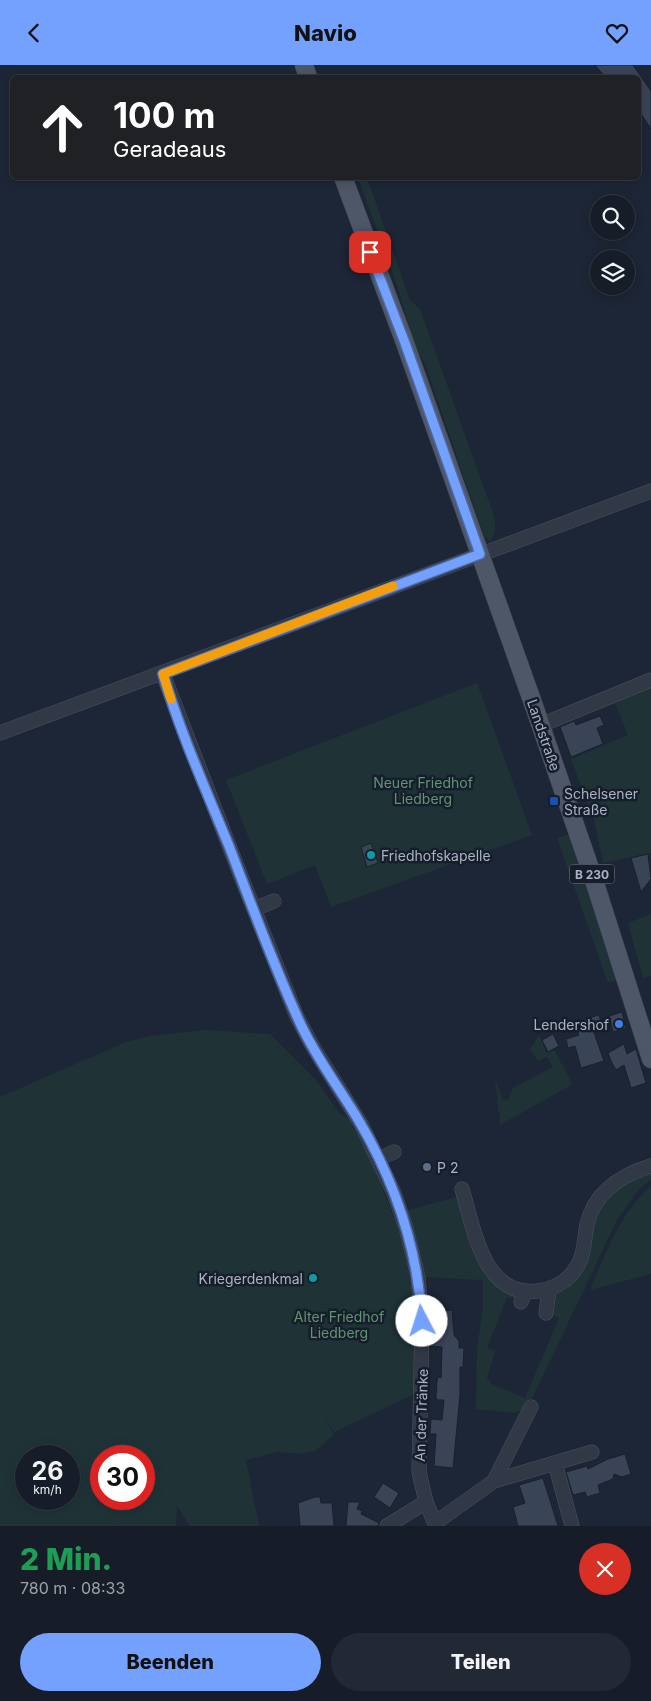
<!DOCTYPE html>
<html lang="de">
<meta charset="utf-8">
<style>
:root{--surface:#161c28;--page:#232934;--text:#f1f3f6;--muted:#9ea1a8;--line:#353a45;--accent:#75a1fe}
body{margin:0;font-family:Inter,sans-serif;background:var(--page);color:var(--text);height:100vh;display:flex;flex-direction:column;font-size:19px;white-space:nowrap}
*{box-sizing:border-box;margin:0}
p{font-size:16px;color:var(--muted)}
.icon{flex:none;width:28px;height:28px;fill:none;stroke:currentColor;stroke-width:2;stroke-linecap:round;stroke-linejoin:round}
.map{position:relative;height:1461px;overflow:hidden}
.sheet{display:flex;flex-direction:column;background:var(--surface);flex:1}
.sheet>*{flex:none}
.top-card{position:absolute;left:10px;top:10px;width:631px;height:105px;border-radius:8px;box-shadow:0 2px 12px #0003,0 0 0 1px var(--line);background:#202124;color:#fff;overflow:hidden}
.tools{position:absolute;left:590px;top:130px;display:grid;gap:10px}
.tools a{display:grid;place-items:center;width:45px;height:45px;border-radius:50%;background:var(--surface);box-shadow:0 2px 12px #0003,0 0 0 1px var(--line);font-size:25px}
.speed{position:absolute;left:15px;top:1380px;display:flex;gap:10px;font-size:25px;font-weight:700;text-align:center}
.speed>*{display:grid;place-content:center;width:65px;height:65px;border-radius:50%;background:var(--surface);box-shadow:0 2px 12px #0003,0 0 0 1px var(--line);line-height:1}
.speed small{font-size:12px;font-weight:400}
.speed .limit{border:8px solid #d22;background:#fff;color:#111}
.pin{position:absolute;display:grid;place-items:center;width:42px;height:42px;color:#fff;margin:-21px;border-radius:10px;box-shadow:0 2px 8px #0006}
.me{position:absolute;width:55px;margin:-28px;rotate:355deg;stroke-linejoin:round;filter:drop-shadow(0 0 4px #0008)}
.turn{display:flex;align-items:center;gap:18px;height:105px;padding:0 20px;font-size:22px}
.turn .icon{width:65px;height:65px;stroke-width:2.5}
.turn b{display:block;font-size:35px;line-height:42px}
.round{display:grid;place-items:center;flex:none;width:52px;height:52px;border-radius:26px;background:var(--page)}
.head{display:flex;align-items:center;justify-content:space-between;height:85px;padding:0 20px}
h1{font-size:30px;font-weight:800;line-height:38px;color:#1e9e55}
.primary-button{display:flex;gap:10px;margin-top:auto;padding:10px 20px}
.primary-button a{flex:1;height:58px;border-radius:30px;background:var(--accent);color:#111;font-size:20px;font-weight:800;line-height:58px;text-align:center}
.primary-button a+a{background:var(--page);color:var(--text)}
header{display:flex;justify-content:space-between;align-items:center;height:65px;padding:0 20px;background:var(--accent);color:#111;font-size:22px;font-weight:800}
.map>svg:first-child{display:block}
.green{fill:#1f3337;fill-rule:evenodd}
.building{fill:#394457;stroke:#19202d}
.lines{fill:none;stroke-linecap:round;stroke-linejoin:round}
.minor-casing{stroke:#4b5362;stroke-width:15}
.major-casing{stroke:#3a4250;stroke-width:19}
.minor{stroke:#313846;stroke-width:14}
.major{stroke:#4e5767;stroke-width:18}
.route-casing{stroke:#4c69a5;stroke-width:12}
.route{stroke:#75a1fe;stroke-width:9}
.slow{stroke:#f59e0b;stroke-width:9}
.transit-dot{fill:#1a4fb4;stroke:#171e2b;stroke-width:2}
.culture-dot{fill:#0f9aa8;stroke:#171e2b;stroke-width:2}
.shop-dot{fill:#3f7fe0;stroke:#171e2b;stroke-width:2}
.service-dot{fill:#5c6f8a;stroke:#171e2b;stroke-width:2}
.labels{text-anchor:middle;dominant-baseline:central;stroke-width:5;stroke-linejoin:round;paint-order:stroke}
.shield{fill:#171e2b;stroke:#7e8696;stroke-width:1}
.shield-label{font-size:12px;font-weight:bold;fill:#aab2c4}
.street-label{font-size:14px;fill:#aab2c4;stroke:#171e2b}
.park-label{font-size:14px;fill:#619570;stroke:#171e2b}
.poi-label{font-size:14px;fill:#aab2c4;stroke:#171e2b;text-anchor:start}
</style>
<header><svg class="icon" aria-label="back" viewBox="0 0 24 24"><path d="M15 5l-7 7 7 7"/></svg>Navio<svg class="icon" aria-label="heart" viewBox="0 0 24 24"><path d="M12 20l-8-8c-3-5 5-10 8-4 3-6 11-1 8 4z"/></svg></header>
<div class="map">
<svg width="651" height="1461" viewBox="0 0 651 1461">
<rect width="100%" height="100%" fill="#1d2636"/>
<path class="green" d="M358,113h9l43,122 10,9 74,207c2,10 2,16 -4,25l-6,-6 -58,-168 -14,-30 -13,-46z
M477,618l55,152 -201,72 -16,-42 -48,19 -41,-104z
M651,618v170l-48,10 -8,-40 -24,-64 57,-24 -15,-37z
M572,768l45,147 -9,3 -51,-145z
M651,849v62l-8,2 -15,-55z
M205,965l65,4 46,46 23,33 10,6 24,45 25,64 13,53 7,51 -1,61 -83,39 -12,-20 12,23 -19,16 -16,3 -22,-2 -31,8 13,66h-69l-13,-20 -1,20h-176v-429l126,-55 25,-6zM26,1391h43v43h-43zM101,1391h43v43h-43z
M539,970l8,18 7,-3 19,34 -73,41 -5,-47 8,21 5,2 5,-13 40,-21 -6,-10 -9,4 -8,-12z
M651,1108v7l-12,9 -22,31 -88,185 -14,8 -39,-4 1,-60 6,-41v-28l-60,-3 -18,-66 55,-15 19,62 38,39 -1,3 -9,-3 -20,51 8,3 -8,27 5,6 33,14 34,-80 -9,-4 4,-20 35,-39 5,-30 6,-15 15,-19 18,-12z
M651,1121v88l-61,16c16,-37 30,-77 61,-104z"/>
<path class="building" d="M595,0h38l18,26v38l-12,-18v-34h-34z
M600,651l4,9 -7,3 6,16 -32,13 -11,-30 14,-6 2,4z
M371,778l7,20 -11,4 -6,-20z
M648,789l3,25 -10,13 -10,-34z
M622,947l4,16 -13,4 -4,-16z
M599,950l3,9 -10,3 12,34 -23,7 -6,-22 -7,2 -2,-9 13,-4 -5,-13z
M553,969l6,12 -11,6 -6,-12z
M624,979l3,10 9,-5 10,34 -15,5 -7,-23 -8,5 -5,-9 -3,-8z
M452,1245l2,25 5,6v7h5l-1,19h-3v28l-7,73 -19,-2 2,-32h-6l1,-15 11,1 2,-20h-7l-1,-3 1,-16 1,-4 3,1 1,-31 -12,-1 1,-23 12,-1 -1,-11z
M625,1389l6,20 -9,3 -8,-3 -1,5 -15,6 2,8 -13,4 -2,-5 -12,3 -7,-23 21,-6 1,3 20,-10z
M543,1413l15,48h-40l-5,-19 12,-4 -6,-18z
M383,1418l16,10 -9,15 -16,-11z
M315,1432h5l1,6h11l2,23h-34l-2,-23z
M348,1437h12l-3,7 5,2 -1,3 18,9 -1,3h-32z"/>
<g class="lines">
<defs>
<path id="minor" d="M163,609l75,195 59,148 16,30 48,77 33,69 12,35 12,49 4,44 -3,151 7,30 10,24
M541,660l110,-45
M0,668l651,-242
M254,844l20,-8
M378,1094l16,-7
M462,1124c12,39 21,109 76,102 16,-2 30,-10 38,-23 9,-13 8,-29 11,-44 8,-32 34,-49 64,-58
M521,1237l5,-11
M546,1248l3,-24
M555,1398l17,63
M494,1416l37,-74
M435,1458l59,-42 98,-29
M387,1461l39,-24"/>
<path id="major" d="M304,0l4,12
M343,112l62,166 129,363 59,171 58,182"/>
</defs>
<use href="#minor" class="minor-casing"/>
<use href="#major" class="major-casing"/>
<use href="#minor" class="minor"/>
<use href="#major" class="major"/>
</g>
<g class="lines">
<defs>
<path id="route" d="M370,187l35,91 75,211 -317,120c17,58 43,116 66,172 23,60 45,121 72,179 16,34 39,64 58,96 36,61 59,130 63,200"/>
</defs>
<use href="#route" class="route-casing"/>
<use href="#route" class="route"/>
<path class="slow" d="M171,634l-8,-25 230,-88"/>
</g>
<rect class="transit-dot" x="549" y="731" width="10" height="10" rx="2.5"/>
<g class="culture-dot">
<circle cx="371" cy="790" r="5"/>
<circle cx="313" cy="1213" r="5"/>
</g>
<circle class="shop-dot" cx="619" cy="959" r="5"/>
<circle class="service-dot" cx="427" cy="1102" r="5"/>
<g class="labels">
<rect class="shield" x="569.5" y="799.5" width="45" height="19" rx="4"/>
<g class="shield-label">
<text x="592" y="809">B 230</text>
</g>
<g class="street-label">
<text transform="translate(544 670) rotate(71)">Landstraße</text>
<text transform="translate(421 1350) rotate(-88)">An der Tränke</text>
</g>
<g class="park-label">
<text x="423" y="717">Neuer Friedhof<tspan x="423" dy="16">Liedberg</tspan></text>
<text x="339" y="1251">Alter Friedhof<tspan x="339" dy="16">Liedberg</tspan></text>
</g>
<g class="poi-label">
<text x="564" y="728">Schelsener<tspan x="564" dy="16">Straße</tspan></text>
<text x="381" y="790">Friedhofskapelle</text>
<text x="609" y="959" text-anchor="end">Lendershof</text>
<text x="437" y="1102">P 2</text>
<text x="303" y="1213" text-anchor="end">Kriegerdenkmal</text>
</g>
</g>
</svg>
<div class="tools">
<a><svg class="icon" aria-label="search" viewBox="0 0 24 24"><circle cx="10" cy="10" r="6"/><path d="M15 15l6 6"/></svg></a>
<a><svg class="icon" aria-label="layers" viewBox="0 0 24 24"><path d="M12 4l9 5-9 5-9-5zM3 14l9 5 9-5"/></svg></a>
</div>
<div class="speed"><div>26<small>km/h</small></div><div class="limit">30</div></div>
<div class="pin" style="left:370px;top:187px;background:#d93025"><svg class="icon" aria-label="arrive" viewBox="0 0 24 24"><path d="M6 21V4h12l-3 4 3 4H6"/></svg></div>
<svg class="me" style="left:422px;top:1256px" viewBox="-20 -20 40 40"><circle r="19" fill="#fff"/><path d="M0-13L10 11 0 6-10 11z" fill="#75a1fe"/></svg>
<div class="top-card">
<div class="turn"><svg class="icon" aria-label="ahead" viewBox="0 0 24 24"><path d="M12 20V5M6 11l6-6 6 6"/></svg><div><b>100 m</b>Geradeaus</div></div>
</div>
</div>
<section class="sheet">
<div class="head"><div><h1>2 Min.</h1><p>780 m · 08:33</p></div><a class="round" style="background:#d93025;color:#fff"><svg class="icon" aria-label="close" viewBox="0 0 24 24"><path d="M6 6l12 12M18 6L6 18"/></svg></a></div>
<div class="primary-button"><a>Beenden</a><a>Teilen</a></div>
</section>
